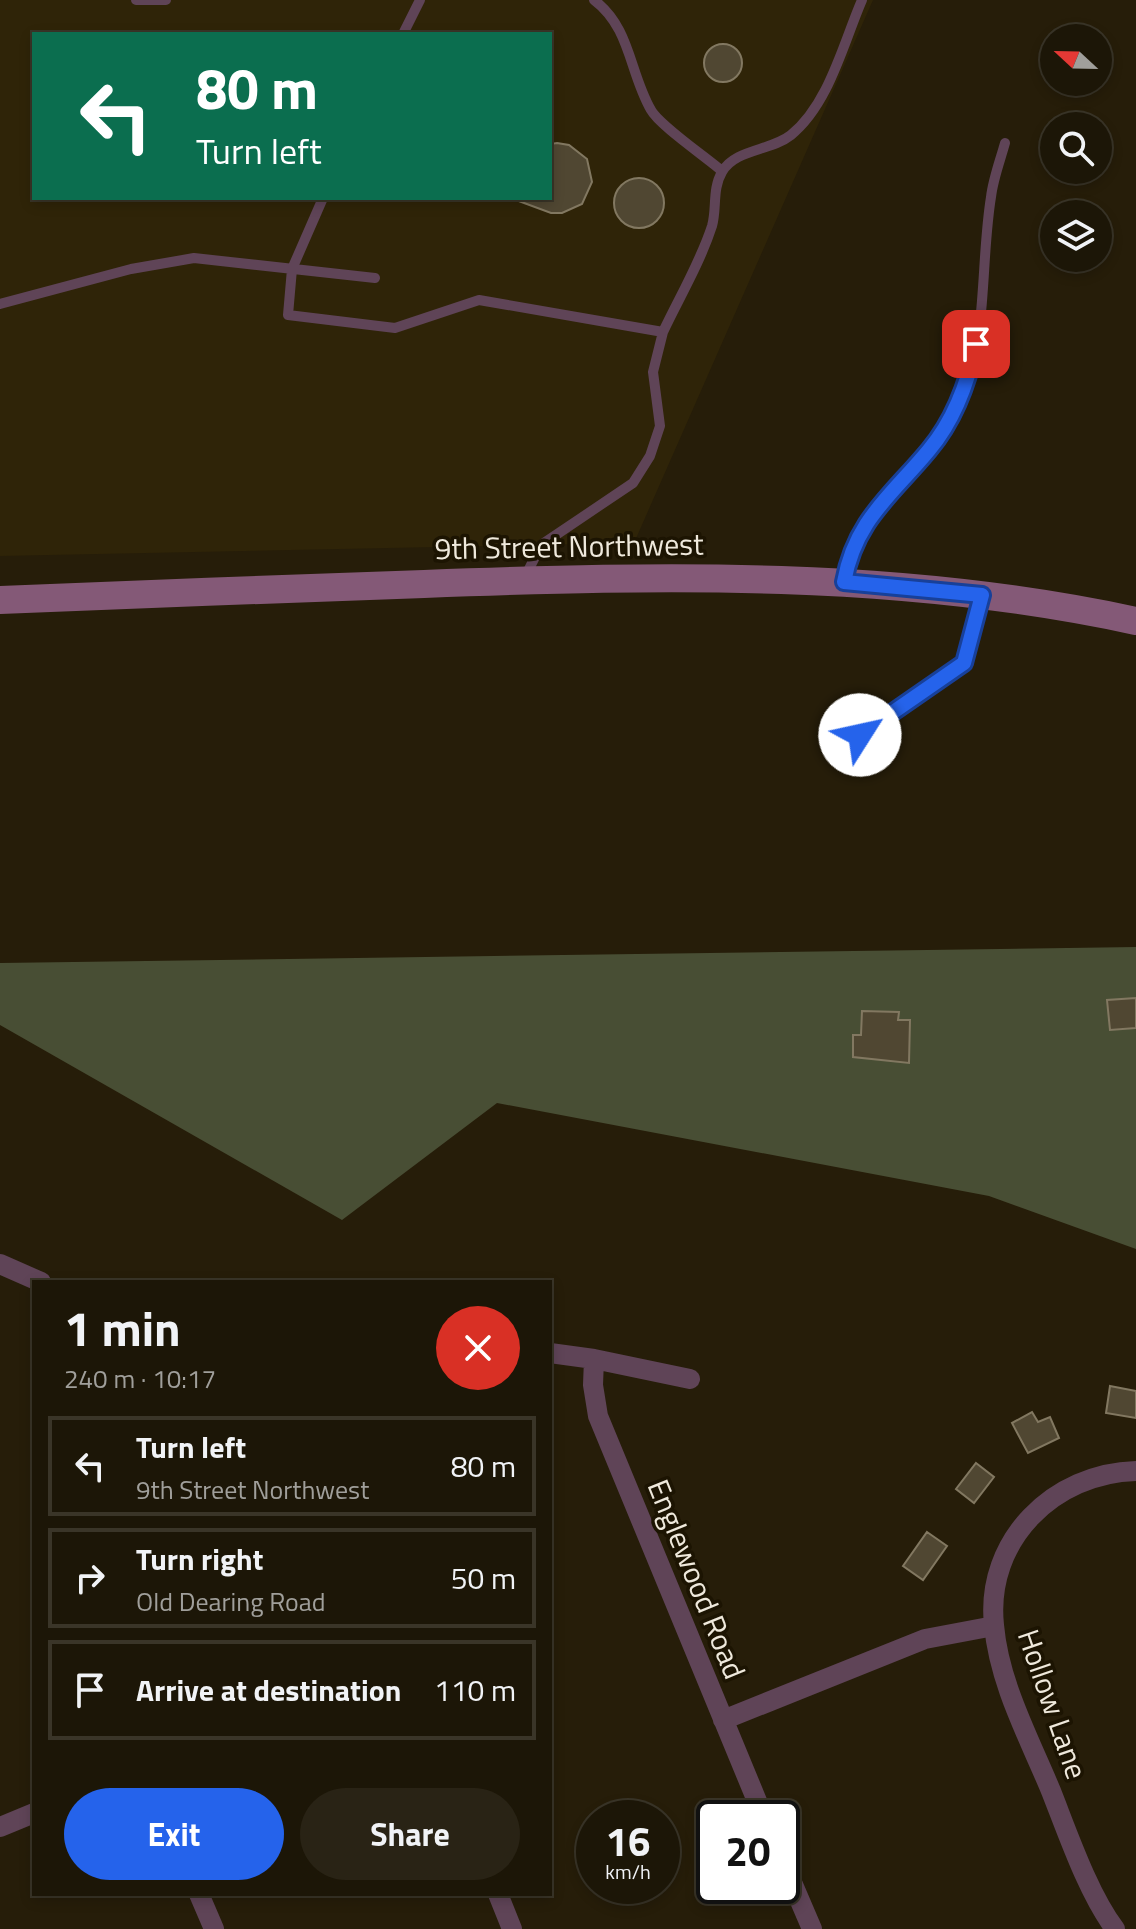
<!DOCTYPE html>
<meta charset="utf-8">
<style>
:root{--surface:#1c1607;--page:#292315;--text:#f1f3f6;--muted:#a09f9b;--line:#3a3528;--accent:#2563eb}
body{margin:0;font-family:"Titillium Web",sans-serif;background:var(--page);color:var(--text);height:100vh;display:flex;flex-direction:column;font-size:30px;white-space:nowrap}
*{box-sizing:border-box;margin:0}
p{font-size:26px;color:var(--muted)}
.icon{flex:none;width:44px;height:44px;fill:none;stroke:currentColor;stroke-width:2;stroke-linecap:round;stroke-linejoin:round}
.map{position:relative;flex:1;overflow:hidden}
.side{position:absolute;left:32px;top:1280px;width:520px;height:616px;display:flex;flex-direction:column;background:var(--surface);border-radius:0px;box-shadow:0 4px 12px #0003,0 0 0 2px var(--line)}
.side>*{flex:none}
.banner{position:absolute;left:32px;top:32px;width:520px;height:168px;border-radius:0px;box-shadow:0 4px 12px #0003,0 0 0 2px var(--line);background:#0b6e4f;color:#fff;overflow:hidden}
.needle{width:52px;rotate:292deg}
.tools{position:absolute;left:1040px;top:24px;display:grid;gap:16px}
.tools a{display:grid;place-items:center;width:72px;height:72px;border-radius:50%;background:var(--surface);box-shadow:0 4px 12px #0003,0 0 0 2px var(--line);font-size:40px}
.speed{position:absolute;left:576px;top:1800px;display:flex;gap:16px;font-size:40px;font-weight:700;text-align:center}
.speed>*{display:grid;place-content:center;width:104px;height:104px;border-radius:50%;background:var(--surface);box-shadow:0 4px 12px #0003,0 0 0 2px var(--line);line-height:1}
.speed small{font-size:20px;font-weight:400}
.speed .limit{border:4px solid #111;border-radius:12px;background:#fff;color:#111}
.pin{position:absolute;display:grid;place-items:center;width:68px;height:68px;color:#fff;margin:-34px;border-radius:16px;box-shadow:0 4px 12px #0006}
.me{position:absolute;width:88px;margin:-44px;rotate:55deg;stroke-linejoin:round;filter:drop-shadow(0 0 6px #0008)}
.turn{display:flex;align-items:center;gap:28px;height:168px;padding:0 32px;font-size:36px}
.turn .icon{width:104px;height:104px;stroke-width:2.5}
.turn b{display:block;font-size:56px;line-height:68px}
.round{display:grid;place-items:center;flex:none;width:84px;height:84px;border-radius:42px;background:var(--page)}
.summary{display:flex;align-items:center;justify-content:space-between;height:136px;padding:0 32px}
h1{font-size:48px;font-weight:700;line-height:60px}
.button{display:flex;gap:16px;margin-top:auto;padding:16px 32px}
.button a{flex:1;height:92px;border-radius:48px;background:var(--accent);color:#fff;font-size:32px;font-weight:700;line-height:92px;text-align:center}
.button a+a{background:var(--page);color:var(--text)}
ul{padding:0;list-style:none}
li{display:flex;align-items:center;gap:24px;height:100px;margin:0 16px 12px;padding:0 16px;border:4px solid var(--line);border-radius:0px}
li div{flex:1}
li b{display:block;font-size:30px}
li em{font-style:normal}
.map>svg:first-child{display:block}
.built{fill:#2f2408;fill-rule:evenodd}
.forest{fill:#484e34}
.building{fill:#504732;stroke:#827861;stroke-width:2}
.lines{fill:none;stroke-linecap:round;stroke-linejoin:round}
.lane{stroke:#5f4457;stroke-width:10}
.street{stroke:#5f4457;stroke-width:20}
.secondary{stroke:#845977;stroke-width:28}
.route-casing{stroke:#184099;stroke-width:20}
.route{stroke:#2563eb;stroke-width:14}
.labels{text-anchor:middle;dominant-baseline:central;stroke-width:7;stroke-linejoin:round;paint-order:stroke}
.street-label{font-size:30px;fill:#efe9dc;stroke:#1c1402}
</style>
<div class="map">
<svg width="1136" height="1929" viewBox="0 0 1136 1929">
<rect width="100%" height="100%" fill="#261d09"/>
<path class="built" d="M0,0h873l-239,543 -634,13zM34,34h516v164h-516z"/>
<path class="forest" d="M1136,947v302l-147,-53 -492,-93 -155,117 -342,-195v-62z"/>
<path class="building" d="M704 63a19 19 0 1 1 38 0a19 19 0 1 1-38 0Z
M557,143l12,2 18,14 5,23 -10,22 -20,9h-11l-35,-13 34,-2v-54z
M614 203a25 25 0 1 1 50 0a25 25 0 1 1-50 0Z
M1136,998v30l-26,2 -3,-30z
M862,1011l37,1 -1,8h12l-1,43 -56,-6v-22h8z
M1110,1386l26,5v27l-30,-5z
M1032,1412l6,10 12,-5 9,21 -31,15 -16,-30z
M976,1463l18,14 -20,26 -18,-14z
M927,1532l20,14 -24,34 -20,-14z"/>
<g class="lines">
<path class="lane" d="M136,0h30
M594,0c37,28 35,72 57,110 8,15 55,47 71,61
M403,34l17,-34
M323,198l-31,71 -4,46 107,13 84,-28 184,32c16,-34 37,-69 49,-106 5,-17 0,-37 10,-54 13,-23 49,-21 69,-37 38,-31 52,-91 71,-135
M0,304l131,-35 63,-11 181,20
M525,577l16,-32 92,-62 17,-27 10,-30 -7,-54 10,-40
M844,580c14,-82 97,-119 123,-195 20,-60 14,-126 24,-188 2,-18 9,-36 14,-54
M860,735l104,-72 18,-66"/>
<path class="street" d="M0,1264l41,18
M550,1353l44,6 96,20
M594,1359l-1,26 5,31 166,402
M723,1720l202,-81 69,-13
M0,1827l34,-14
M782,1859l30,70
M199,1894l15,35
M498,1894l14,35
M1115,1929c-27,-36 -47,-95 -64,-138 -22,-53 -52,-108 -57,-166 -9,-85 60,-152 142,-154"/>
<path class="secondary" d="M0,600c141,-6 283,-11 424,-16 239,-9 477,-14 712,37"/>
</g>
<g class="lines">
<defs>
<path id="route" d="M860,735l104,-72 18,-68 -138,-13c11,-62 48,-87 85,-132 26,-31 39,-67 47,-106"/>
</defs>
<use href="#route" class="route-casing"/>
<use href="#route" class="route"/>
</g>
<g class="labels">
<g class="street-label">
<text transform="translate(569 546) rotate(-1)">9th Street Northwest</text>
<text transform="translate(697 1579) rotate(68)">Englewood Road</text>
<text transform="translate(1053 1704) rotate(71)">Hollow Lane</text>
</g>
</g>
</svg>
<div class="tools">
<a><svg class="needle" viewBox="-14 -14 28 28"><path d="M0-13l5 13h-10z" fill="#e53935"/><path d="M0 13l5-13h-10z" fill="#a09f9b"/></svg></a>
<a><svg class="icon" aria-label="search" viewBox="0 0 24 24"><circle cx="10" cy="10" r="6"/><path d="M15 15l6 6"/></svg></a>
<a><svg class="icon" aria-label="layers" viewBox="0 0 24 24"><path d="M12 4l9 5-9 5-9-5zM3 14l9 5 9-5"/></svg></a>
</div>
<div class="speed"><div>16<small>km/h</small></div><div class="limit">20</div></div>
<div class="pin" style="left:976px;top:344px;background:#d93025"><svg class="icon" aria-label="arrive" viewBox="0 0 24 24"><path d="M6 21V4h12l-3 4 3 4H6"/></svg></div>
<svg class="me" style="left:860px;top:735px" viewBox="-20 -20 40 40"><circle r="19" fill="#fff"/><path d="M0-13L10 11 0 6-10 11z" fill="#2563eb"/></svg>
<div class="banner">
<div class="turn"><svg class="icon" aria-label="left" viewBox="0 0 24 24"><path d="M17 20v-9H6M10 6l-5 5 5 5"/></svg><div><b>80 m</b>Turn left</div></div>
</div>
<section class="side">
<div class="summary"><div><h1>1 min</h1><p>240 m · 10:17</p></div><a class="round" style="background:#d93025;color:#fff"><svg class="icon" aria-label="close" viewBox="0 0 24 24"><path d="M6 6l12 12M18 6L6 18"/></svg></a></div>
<ul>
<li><svg class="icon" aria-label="left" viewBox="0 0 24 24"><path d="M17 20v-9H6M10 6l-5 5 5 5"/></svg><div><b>Turn left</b><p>9th Street Northwest</p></div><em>80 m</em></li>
<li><svg class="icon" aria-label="right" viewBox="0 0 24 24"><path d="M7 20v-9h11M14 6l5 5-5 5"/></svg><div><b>Turn right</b><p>Old Dearing Road</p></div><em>50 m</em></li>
<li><svg class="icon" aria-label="arrive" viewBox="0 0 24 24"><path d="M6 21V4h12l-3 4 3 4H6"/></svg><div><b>Arrive at destination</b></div><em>110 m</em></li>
</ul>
<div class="button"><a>Exit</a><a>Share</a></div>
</section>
</div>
